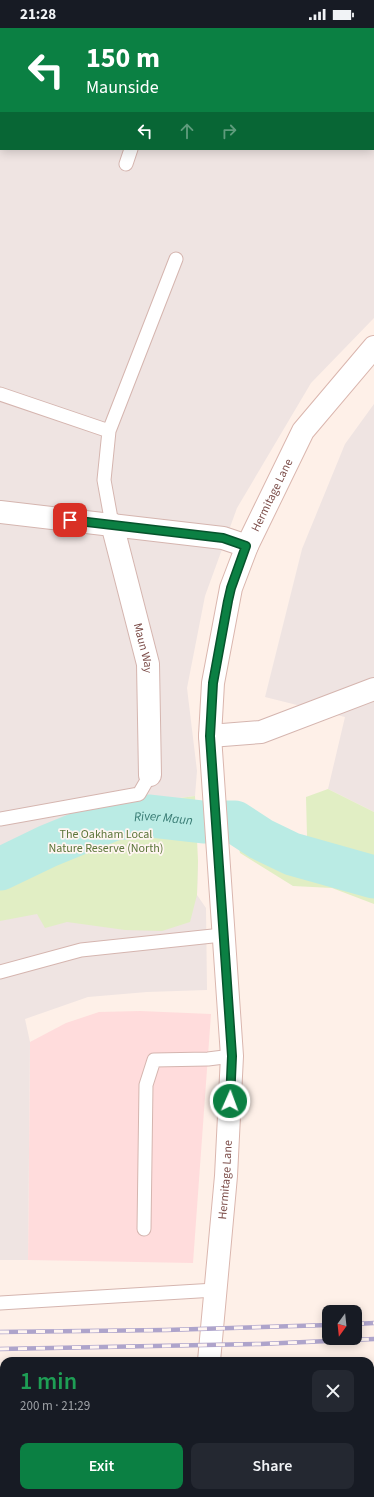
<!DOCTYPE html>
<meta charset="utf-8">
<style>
:root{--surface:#171b24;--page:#242831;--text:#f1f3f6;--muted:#9ea1a6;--accent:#0b8043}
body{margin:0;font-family:"Source Sans 3",sans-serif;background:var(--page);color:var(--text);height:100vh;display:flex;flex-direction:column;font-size:15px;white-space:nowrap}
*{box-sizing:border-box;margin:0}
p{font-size:13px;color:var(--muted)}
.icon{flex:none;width:22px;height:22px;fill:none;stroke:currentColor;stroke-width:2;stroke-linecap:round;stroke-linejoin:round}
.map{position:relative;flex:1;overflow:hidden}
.panel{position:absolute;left:0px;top:1329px;width:374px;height:140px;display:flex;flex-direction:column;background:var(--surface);border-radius:12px 12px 0 0;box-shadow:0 2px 10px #0003}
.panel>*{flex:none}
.top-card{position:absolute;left:0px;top:0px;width:374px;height:122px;box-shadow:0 2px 10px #0003;background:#0b8043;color:#fff;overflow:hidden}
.needle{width:26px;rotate:195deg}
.controls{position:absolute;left:322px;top:1277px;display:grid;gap:8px}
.controls a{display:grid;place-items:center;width:40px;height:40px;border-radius:8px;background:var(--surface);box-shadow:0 2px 10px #0003;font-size:20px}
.pin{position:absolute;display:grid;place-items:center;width:34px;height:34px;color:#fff;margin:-17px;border-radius:8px;box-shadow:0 2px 6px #0006}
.me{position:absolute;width:44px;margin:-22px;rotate:2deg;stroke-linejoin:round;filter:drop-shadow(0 0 3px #0008)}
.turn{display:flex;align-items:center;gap:14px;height:84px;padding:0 20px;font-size:18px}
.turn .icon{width:52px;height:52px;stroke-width:2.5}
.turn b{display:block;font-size:28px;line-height:34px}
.lanes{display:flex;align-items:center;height:38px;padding:0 20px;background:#0003;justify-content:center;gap:20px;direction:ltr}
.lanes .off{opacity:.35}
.round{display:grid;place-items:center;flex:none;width:42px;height:42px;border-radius:8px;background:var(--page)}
.summary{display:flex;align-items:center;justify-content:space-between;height:68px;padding:0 20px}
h1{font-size:24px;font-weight:600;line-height:30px;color:#1e9e55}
.action{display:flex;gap:8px;margin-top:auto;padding:8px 20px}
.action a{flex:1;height:46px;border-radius:8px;background:var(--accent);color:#fff;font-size:16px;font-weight:600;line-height:46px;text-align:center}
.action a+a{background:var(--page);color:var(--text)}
.status{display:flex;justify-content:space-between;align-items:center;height:28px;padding:0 20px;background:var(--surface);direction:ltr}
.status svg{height:11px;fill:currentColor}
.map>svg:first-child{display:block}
.residential{fill:#f9e2d9}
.commercial{fill:#ffdcdc}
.industrial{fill:#efe4e2;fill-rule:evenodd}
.green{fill:#e1eec4}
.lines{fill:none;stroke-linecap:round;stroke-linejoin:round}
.river{stroke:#baebe4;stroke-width:43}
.lane-casing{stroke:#d5b5af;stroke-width:15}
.street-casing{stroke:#d5b5af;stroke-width:24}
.secondary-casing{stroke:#dab6ae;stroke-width:24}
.lane{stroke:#fff;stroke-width:13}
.street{stroke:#fff;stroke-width:22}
.secondary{stroke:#fff;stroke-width:22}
.rail-casing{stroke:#aea4cb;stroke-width:4.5}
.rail{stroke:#fff5f1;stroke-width:3;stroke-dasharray:9;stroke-linecap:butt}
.route-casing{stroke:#07532c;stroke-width:10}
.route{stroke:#0b8043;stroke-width:7}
.labels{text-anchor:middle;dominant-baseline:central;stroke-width:3.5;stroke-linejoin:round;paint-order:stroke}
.street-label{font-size:12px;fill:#7c4d49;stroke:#fff5f1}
.park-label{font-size:12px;fill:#5c763a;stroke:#fff5f1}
.water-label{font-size:13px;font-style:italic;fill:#387b73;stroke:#fff5f1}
</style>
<div class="status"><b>21:28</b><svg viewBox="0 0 49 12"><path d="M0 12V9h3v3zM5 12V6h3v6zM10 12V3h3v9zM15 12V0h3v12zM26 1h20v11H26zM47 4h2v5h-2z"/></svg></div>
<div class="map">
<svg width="374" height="1469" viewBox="0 0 374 1469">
<rect width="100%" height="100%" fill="#fef0e8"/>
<path class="residential" d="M370,1340h4v129h-374v-128h4v124h366z"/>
<path class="commercial" d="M140,983l71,3 -18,249 -165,-3 2,-218 36,-19 33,-11z"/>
<path class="industrial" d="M0,0h374v290l-63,65 -74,125 -32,88 -18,92 10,83 -2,25 -108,14 -7,11 -78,34h-2zM1,1h372v120h-372z
M374,376v408l-46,-23 17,-72 -80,-20 37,-148 43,-105z
M198,833l-1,34 9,13 1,82 -60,2 -59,5 -63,22 5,23 -2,218h-28v-360z"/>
<path class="green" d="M328,761l46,23v92l-42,-16 -39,-2 -53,-33 -4,-20 31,-5 33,18 7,-10 -1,-39z
M195,768l3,65 -1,34 -7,27 -28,9 -37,-1 -58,-8 -22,6 -8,-14 -37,7v-66l80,-34 7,-11z"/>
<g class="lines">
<path class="river" id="s1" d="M0,841l48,-23 66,-27 36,-3 53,6h32l26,17 31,15 82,23"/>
<defs>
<path id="lane" d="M322,1l1,-1
M126,136l5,-15
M0,366l109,37
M112,496l-8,-44 5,-49 67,-172
M0,791l139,-25 11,-19
M0,944l81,-22 141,-15
M144,1201l2,-144 8,-25 54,-1 24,-3
M0,1275l215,-13"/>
<g id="street">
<path d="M134,0l3,1"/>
<path d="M373,55l1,-1"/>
<path d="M0,484l223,26 24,8"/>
<path id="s2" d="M112,496l36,140 2,111"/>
<path d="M210,708l51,-4 113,-43"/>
<path d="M11,1469l1,-4"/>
</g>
<g id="secondary">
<path id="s3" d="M209,1333l17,-185 6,-120 -22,-320 3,-53 18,-95 16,-42 56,-115 71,-84"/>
<path d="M193,1469v-4"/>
</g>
</defs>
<use href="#lane" class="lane-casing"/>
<use href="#street" class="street-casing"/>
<use href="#secondary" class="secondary-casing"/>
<use href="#lane" class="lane"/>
<use href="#street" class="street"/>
<use href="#secondary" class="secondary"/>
<defs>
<path id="rail" d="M355,1296l19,-1
M0,1304l166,-2 163,-5
M0,1321l260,-5 114,-5"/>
</defs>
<use href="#rail" class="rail-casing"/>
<use href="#rail" class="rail"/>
</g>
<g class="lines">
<defs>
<path id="route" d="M70,492l153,18 23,8 -15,42 -3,13 -15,82 -3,53 22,320 -2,45"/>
</defs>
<use href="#route" class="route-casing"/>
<use href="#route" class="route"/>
</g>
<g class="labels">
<g class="street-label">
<text stroke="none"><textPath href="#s3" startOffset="878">Hermitage Lane</textPath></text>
<text stroke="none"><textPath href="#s2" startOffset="128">Maun Way</textPath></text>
<text stroke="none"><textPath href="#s3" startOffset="182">Hermitage Lane</textPath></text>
</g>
<g class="park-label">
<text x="106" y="806">The Oakham Local<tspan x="106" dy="14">Nature Reserve (North)</tspan></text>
</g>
<g class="water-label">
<text stroke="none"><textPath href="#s1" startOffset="174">River Maun</textPath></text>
</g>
</g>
</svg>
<div class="controls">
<a><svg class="needle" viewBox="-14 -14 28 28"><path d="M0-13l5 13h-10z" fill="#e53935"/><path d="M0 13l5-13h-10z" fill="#9ea1a6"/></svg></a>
</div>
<div class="pin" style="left:70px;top:492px;background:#d93025"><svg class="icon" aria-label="arrive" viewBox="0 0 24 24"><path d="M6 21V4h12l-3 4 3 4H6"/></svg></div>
<svg class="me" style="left:230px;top:1073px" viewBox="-20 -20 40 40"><circle r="17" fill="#0b8043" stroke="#fff" stroke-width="3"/><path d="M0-11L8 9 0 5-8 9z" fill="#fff"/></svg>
<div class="top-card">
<div class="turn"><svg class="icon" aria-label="left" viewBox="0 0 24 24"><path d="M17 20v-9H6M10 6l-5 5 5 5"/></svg><div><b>150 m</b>Maunside</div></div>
<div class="lanes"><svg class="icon" aria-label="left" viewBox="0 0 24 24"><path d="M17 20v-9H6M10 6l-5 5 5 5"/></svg><svg class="icon off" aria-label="ahead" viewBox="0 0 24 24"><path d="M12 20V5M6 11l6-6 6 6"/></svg><svg class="icon off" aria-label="right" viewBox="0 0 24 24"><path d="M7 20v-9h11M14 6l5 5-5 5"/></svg></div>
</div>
<section class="panel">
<div class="summary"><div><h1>1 min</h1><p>200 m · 21:29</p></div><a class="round"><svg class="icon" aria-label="close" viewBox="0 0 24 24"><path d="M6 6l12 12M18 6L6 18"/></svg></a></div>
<div class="action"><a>Exit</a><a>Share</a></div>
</section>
</div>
